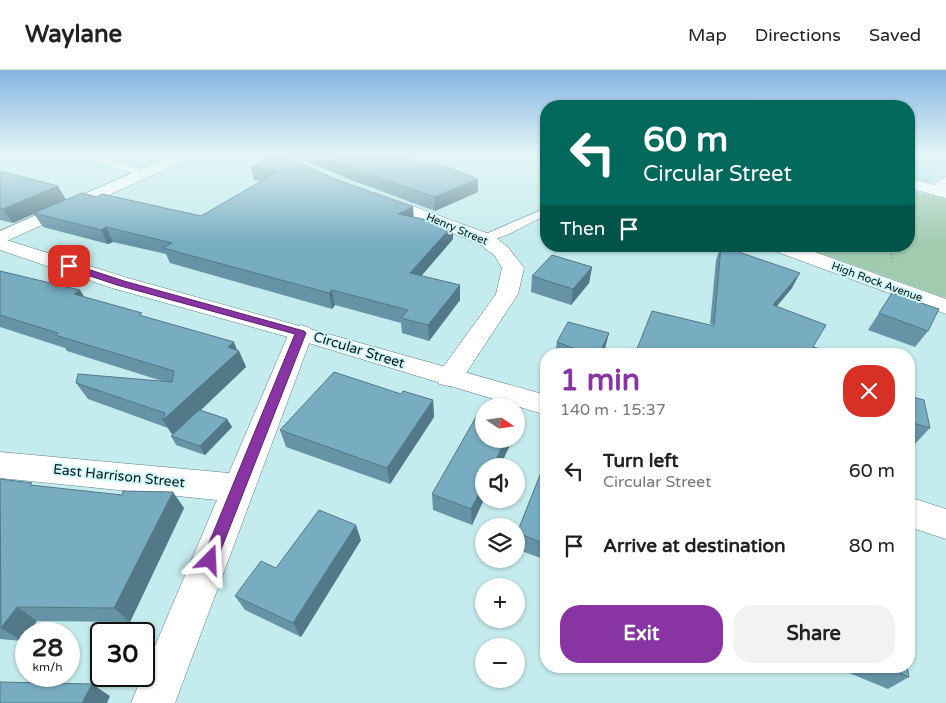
<!DOCTYPE html>
<meta charset="utf-8">
<style>
:root{--surface:#fff;--page:#f2f2f2;--text:#222;--muted:#767676;--line:#e0e0e0;--accent:#8834a2}
body{margin:0;font-family:"Varela Round",sans-serif;background:var(--page);color:var(--text);height:100vh;display:flex;flex-direction:column;font-size:19px;white-space:nowrap}
*{box-sizing:border-box;margin:0}
p{font-size:16px;color:var(--muted)}
.icon{flex:none;width:28px;height:28px;fill:none;stroke:currentColor;stroke-width:2;stroke-linecap:round;stroke-linejoin:round}
.map{position:relative;flex:1;overflow:hidden}
.drawer{position:absolute;left:540px;top:278px;width:375px;height:325px;display:flex;flex-direction:column;background:var(--surface);border-radius:20px;box-shadow:0 1px 4px #0004}
.drawer>*{flex:none}
.top-card{position:absolute;left:540px;top:30px;width:375px;height:152px;border-radius:20px;box-shadow:0 1px 4px #0004;background:#00695c;color:#fff;overflow:hidden}
.needle{width:32px;rotate:103deg}
.tools{position:absolute;left:475px;top:328px;display:grid;gap:10px}
.tools a{display:grid;place-items:center;width:50px;height:50px;border-radius:50%;background:var(--surface);box-shadow:0 1px 4px #0004;font-size:25px}
.speed{position:absolute;left:15px;top:552px;display:flex;gap:10px;font-size:25px;font-weight:700;text-align:center}
.speed>*{display:grid;place-content:center;width:65px;height:65px;border-radius:50%;background:var(--surface);box-shadow:0 1px 4px #0004;line-height:1}
.speed small{font-size:12px;font-weight:400}
.speed .limit{border:2px solid #111;border-radius:8px;background:#fff;color:#111}
.pin{position:absolute;display:grid;place-items:center;width:42px;height:42px;color:#fff;margin:-21px;border-radius:10px;box-shadow:0 2px 8px #0006}
.me{position:absolute;width:55px;margin:-28px;rotate:21deg;stroke-linejoin:round;filter:drop-shadow(0 0 4px #0008)}
.turn{display:flex;align-items:center;gap:18px;height:105px;padding:0 20px;font-size:22px}
.turn .icon{width:65px;height:65px;stroke-width:2.5}
.turn b{display:block;font-size:35px;line-height:42px}
.then{display:flex;align-items:center;height:48px;padding:0 20px;background:#0003;gap:10px;font-size:19px}
.round{display:grid;place-items:center;flex:none;width:52px;height:52px;border-radius:20px;background:var(--page)}
.summary{display:flex;align-items:center;justify-content:space-between;height:85px;padding:0 20px}
h1{font-size:30px;font-weight:700;line-height:38px;color:var(--accent)}
.button{display:flex;gap:10px;margin-top:auto;padding:10px 20px}
.button a{flex:1;height:58px;border-radius:20px;background:var(--accent);color:#fff;font-size:20px;font-weight:700;line-height:58px;text-align:center}
.button a+a{background:var(--page);color:var(--text)}
ul{padding:0;list-style:none}
li{display:flex;align-items:center;gap:15px;height:75px;padding:0 20px}
li div{flex:1}
li b{display:block;font-size:19px}
li em{font-style:normal}
header{display:flex;align-items:center;gap:30px;box-sizing:border-box;height:70px;padding:0 25px;background:var(--surface);border-bottom:1px solid var(--line)}
header strong{font-size:24px}
nav{display:flex;gap:28px;margin-inline-start:auto;font-size:18px}
.map>svg:first-child{display:block}
.built{fill:#b1e0e4}
.green{fill:#a1cbaf}
.lines{fill:none;stroke-linecap:round;stroke-linejoin:round}
.lane-casing{stroke:#5d8083;stroke-width:1}
.street-casing{stroke:#5d8083;stroke-width:1}
.secondary-casing{stroke:#5d8083;stroke-width:1}
.path{stroke:#7e9b9d;stroke-width:2.5;stroke-dasharray:1 3;stroke-linecap:butt}
.lane{fill:#fff;fill-rule:evenodd}
.street{fill:#fff;fill-rule:evenodd}
.secondary{fill:#fff;fill-rule:evenodd}
.wall{fill:#6694a6}
.shaded-wall{fill:#537887}
.building{fill:#77acc1;stroke:#537887}
.route{fill:#8834a2;stroke:#582269}
.labels{text-anchor:middle;dominant-baseline:central;stroke-width:4;stroke-linejoin:round;paint-order:stroke}
.far-street-label{font-size:11px;fill:#081617;stroke:#d1f8fb}
.street-label{font-size:14px;fill:#081617;stroke:#d1f8fb}
</style>
<header>
<strong>Waylane</strong>
<nav><a>Map</a><a>Directions</a><a>Saved</a></nav>
</header>
<div class="map">
<svg width="946" height="633" viewBox="0 0 946 633">
<rect width="100%" height="100%" fill="#c4ebed"/>
<path class="built" d="M909,84h37v7l-14,20 -6,2 -11,-2 -6,-2z"/>
<path class="green" d="M909,120l37,9v99l-145,-52h108z"/>
<g class="lines">
<defs>
<path id="lane" d="M77,84h13l58,17 1,2 -1,2h-8l-51,-14z
M438,84h20l-10,5z
M546,138v7l-37,19 -24,9 -6,-4 2,-3z"/>
<path id="street" d="M175,84h20l-2,3 -193,87v-13z
M946,107v15l-8,4 -6,-1 -2,-4c4,-6 8,-12 16,-14z
M377,123l115,42 16,12 16,21 -6,26 -59,90 -10,2 -10,-2 -3,-7 60,-83 6,-26 -8,-13 -16,-12 -107,-41 -3,-4 3,-4z
M301,255l9,3 3,5 -138,370h-44l11,-27h2v-4l73,-172 -217,-22v-26l229,21 60,-140 3,-5z"/>
<path id="secondary" d="M515,84h21l10,4v10l-29,-11z
M909,108l37,10v10l-37,-10z
M0,168l128,40 418,117v20l-254,-77 -180,-50 -112,-38z
M769,176h29l148,53v15l-174,-64z
M909,427l37,12v30l-37,-12z"/>
</defs>
<use href="#lane" class="lane-casing"/>
<use href="#street" class="street-casing"/>
<use href="#secondary" class="secondary-casing"/>
<path class="path" d="M889,176l4,16"/>
<use href="#lane" class="lane"/>
<use href="#street" class="street"/>
<use href="#secondary" class="secondary"/>
</g>
<path class="wall" d="M275,84l139,63 39,8v14l-32,37 39,9v15l-31,41 -27,-8 -1,-10 -66,-18 -3,4 -162,-46 -4,-9 -53,-12 -5,2 -65,-17 -9,-13 -21,9 -13,-3v-49l58,15 8,14 31,-3 104,19 61,-35 -8,-1 -3,-13z
M295,84h101l82,38 -43,19 -84,-31 -55,-23z
M721,176l71,42 -15,18 36,41 -103,-23 6,-64z
M592,197l-3,16 -18,22 -40,-13 1,-16z
M0,201l84,26 60,20 95,34 7,16 -45,43 26,9 5,8 -27,28 -29,-10 -5,-9 2,-1 -5,-7 -80,-29 -12,-16 86,-2 -95,-30 -2,-3 -65,-21z
M892,223l36,38 -13,16 -47,-17z
M557,272l48,7 -2,5h-48z
M401,324l32,6 1,17 -44,67 -104,-37 -6,-17z
M909,326l21,32 -15,16 -6,-2z
M484,369h27l-1,6 -38,80 -39,-15 -1,-16z
M546,390v100l-30,-11 1,-16z
M0,409l35,7 149,22 -54,114 -93,-1 -10,13h-1l-4,7 -22,-2z
M361,470l-60,97 -56,-27 -10,-14 41,-28z
M832,596h75l2,11 -21,12z"/>
<path class="shaded-wall" d="M478,109v13l-43,19 -1,-14z
M58,116l8,14 -53,23 -10,-14z
M413,137l1,14 -16,-7z
M453,155v14l-42,49 -1,-15z
M106,157l7,15 -5,2 -7,-14z
M592,197l-3,16 -18,22 2,-16z
M800,203l-8,15 -27,32 8,-15z
M460,215v15l-31,41 -1,-16z
M80,220l10,16 -16,-12z
M332,220l3,15 -3,4 -3,-16z
M609,263l-4,16 -2,5h-4z
M234,272l4,10 1,-1 7,16 -73,69 -10,-16 65,-73z
M433,330l1,17 -44,67 -3,-16z
M227,349l5,8 -27,28 -5,-9z
M506,369h5l-1,6 -10,21h-7z
M484,414v15l-12,26 -1,-16z
M173,422l11,16 -54,114 -16,-14z
M356,455l5,15 -60,97 -8,-14z
M17,537l20,14 -10,13h-1v1l-4,6 -21,-13z
M92,614l18,12 -3,7h-25z"/>
<path class="building" d="M275,84h5l55,25 78,28 -15,7 55,11 -43,48 50,12 -32,40 -27,-7 7,-8 -76,-20 -3,3 -166,-45 9,-5 -66,-16 -5,3 -67,-17 48,-20 15,4 5,-3 99,22 76,-44 -26,-5z
M318,84h78l29,11 9,-3 44,17 -44,18 -85,-30z
M0,101l58,15 -55,23 -3,-1z
M721,176l79,27 -27,32 53,20 -13,22 27,7h-205l17,-43 62,15z
M552,185l40,12 -19,22 -41,-13z
M0,201l80,19 -6,4 68,19 -3,2 95,27 -6,5 11,4 -76,69 2,-7 -89,-30 2,-9 94,8 2,-11 -119,-36 3,-2 -58,-18z
M892,223l47,16 -11,22 -49,-18z
M568,252l41,11 -10,21h-9l-33,-12z
M334,302l67,22 2,-3 30,9 -46,68 -107,-38z
M909,326l15,4 6,28 -21,-6z
M199,340l28,9 -27,27 -29,-10z
M476,347l8,3v19h22l-13,27h-9v18l-13,25 -39,-15z
M546,390v84l-29,-11z
M0,409l32,4 -2,2 92,10 1,-4 50,1 -59,116 -97,-1 -16,21z
M319,440l37,15 -63,98 -58,-27 26,-35 15,7z
M882,596h25l2,11z
M0,612l92,2 -10,19h-82z"/>
<linearGradient id="sky" x2="0" y2="1"><stop stop-color="#86b5e2"/><stop offset="0.49" stop-color="#e4f6f7"/><stop offset="1" stop-color="#e4f6f7" stop-opacity="0"/></linearGradient>
<rect width="946" height="173" fill="url(#sky)"/>
<path class="route" d="M69,193l55,18 180,50 2,2 -91,232 -5,2 -6,-2 -2,-5 93,-226 -178,-49 -51,-17v-4z"/>
<g class="labels">
<g class="far-street-label">
<text transform="translate(457 159) rotate(23)">Henry Street</text>
<text transform="translate(877 212) rotate(20)">High Rock Avenue</text>
</g>
<g class="street-label">
<text transform="translate(359 280) rotate(17)">Circular Street</text>
<text transform="translate(119 406) rotate(6)">East Harrison Street</text>
</g>
</g>
</svg>
<div class="tools">
<a><svg class="needle" viewBox="-14 -14 28 28"><path d="M0-13l5 13h-10z" fill="#e53935"/><path d="M0 13l5-13h-10z" fill="#767676"/></svg></a>
<a><svg class="icon" aria-label="sound" viewBox="0 0 24 24"><path d="M4 9h4l5-4v14l-5-4H4zM17 9q2 3 0 6"/></svg></a>
<a><svg class="icon" aria-label="layers" viewBox="0 0 24 24"><path d="M12 4l9 5-9 5-9-5zM3 14l9 5 9-5"/></svg></a>
<a>+</a>
<a>−</a>
</div>
<div class="speed"><div>28<small>km/h</small></div><div class="limit">30</div></div>
<div class="pin" style="left:69px;top:196px;background:#d93025"><svg class="icon" aria-label="arrive" viewBox="0 0 24 24"><path d="M6 21V4h12l-3 4 3 4H6"/></svg></div>
<svg class="me" style="left:210px;top:490px" viewBox="-20 -20 40 40"><path d="M0-17L14 15 0 8-14 15z" fill="#8834a2" stroke="#fff" stroke-width="4"/></svg>
<div class="top-card">
<div class="turn"><svg class="icon" aria-label="left" viewBox="0 0 24 24"><path d="M17 20v-9H6M10 6l-5 5 5 5"/></svg><div><b>60 m</b>Circular Street</div></div>
<div class="then">Then<svg class="icon" aria-label="arrive" viewBox="0 0 24 24"><path d="M6 21V4h12l-3 4 3 4H6"/></svg></div>
</div>
<section class="drawer">
<div class="summary"><div><h1>1 min</h1><p>140 m · 15:37</p></div><a class="round" style="background:#d93025;color:#fff"><svg class="icon" aria-label="close" viewBox="0 0 24 24"><path d="M6 6l12 12M18 6L6 18"/></svg></a></div>
<ul>
<li><svg class="icon" aria-label="left" viewBox="0 0 24 24"><path d="M17 20v-9H6M10 6l-5 5 5 5"/></svg><div><b>Turn left</b><p>Circular Street</p></div><em>60 m</em></li>
<li><svg class="icon" aria-label="arrive" viewBox="0 0 24 24"><path d="M6 21V4h12l-3 4 3 4H6"/></svg><div><b>Arrive at destination</b></div><em>80 m</em></li>
</ul>
<div class="button"><a>Exit</a><a>Share</a></div>
</section>
</div>
